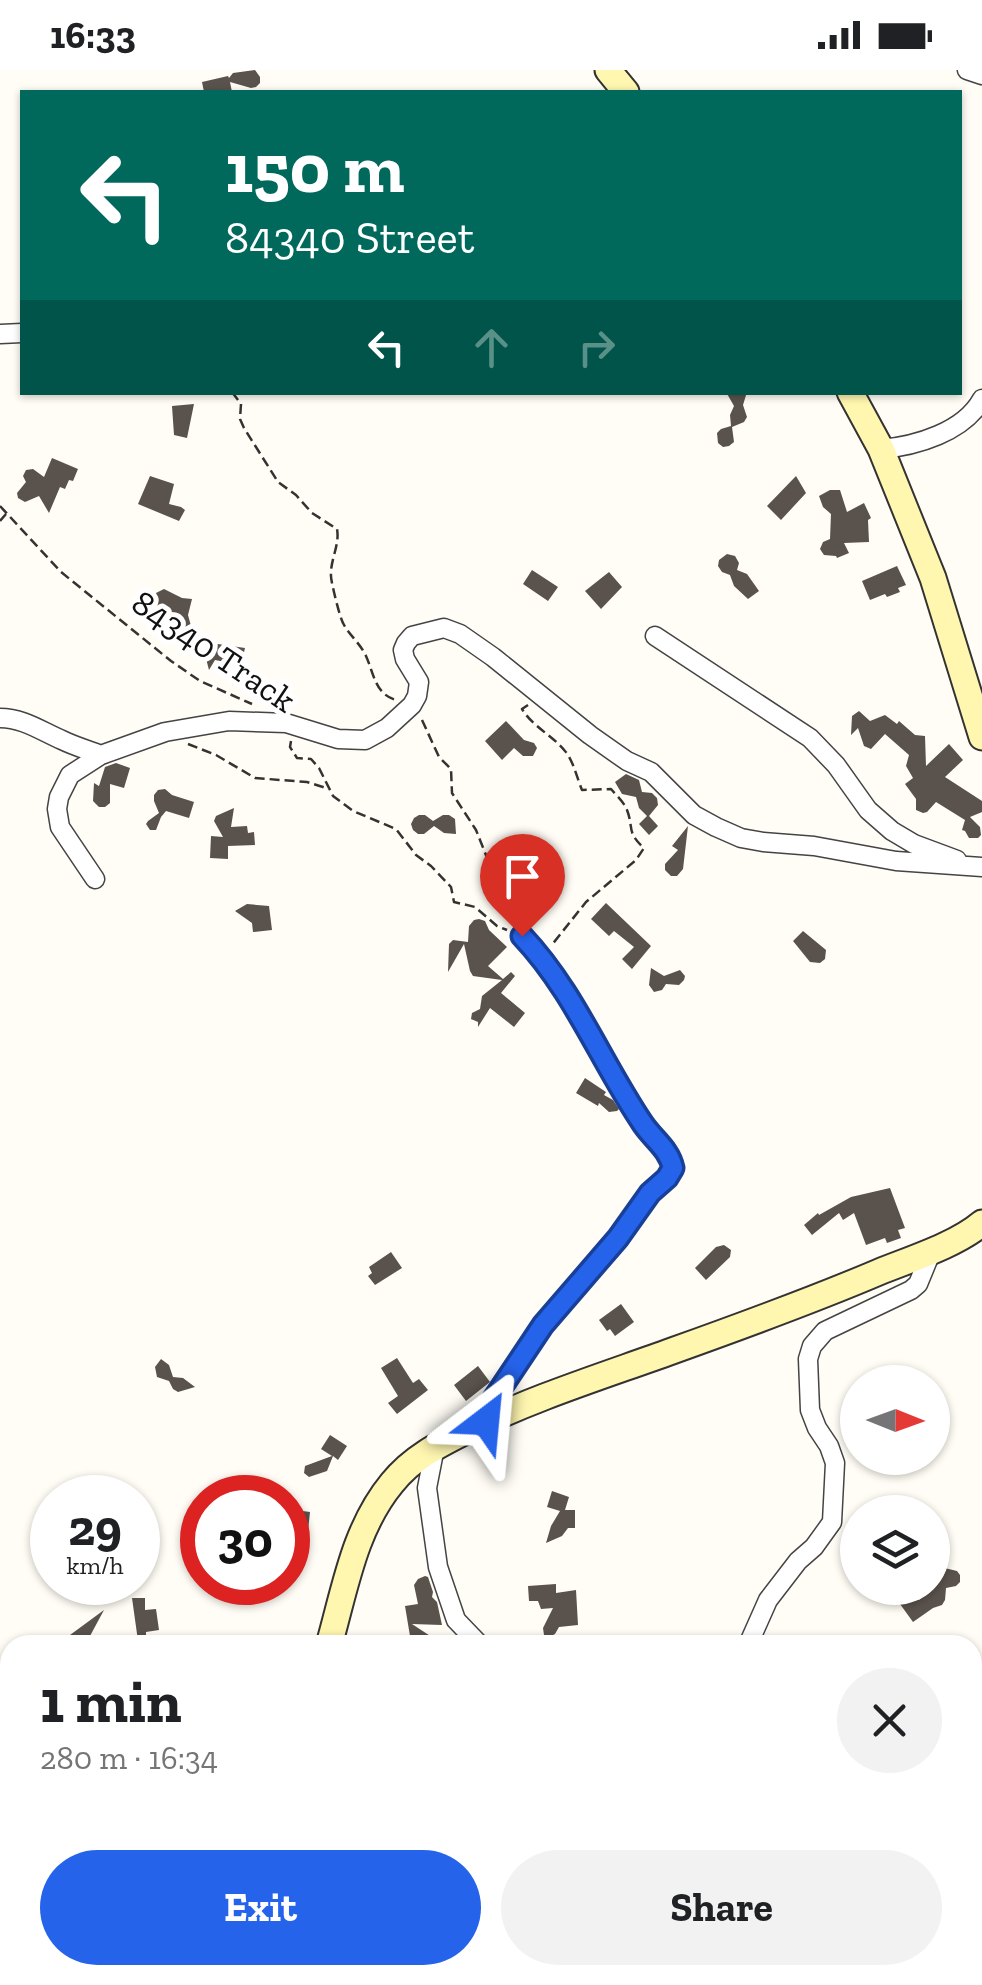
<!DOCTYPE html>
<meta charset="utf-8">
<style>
:root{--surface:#fff;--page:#f2f2f2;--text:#202124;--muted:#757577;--accent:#2563eb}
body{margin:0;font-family:"Zilla Slab",serif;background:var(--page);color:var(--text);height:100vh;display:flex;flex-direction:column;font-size:38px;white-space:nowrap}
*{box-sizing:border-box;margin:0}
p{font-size:32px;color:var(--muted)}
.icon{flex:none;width:55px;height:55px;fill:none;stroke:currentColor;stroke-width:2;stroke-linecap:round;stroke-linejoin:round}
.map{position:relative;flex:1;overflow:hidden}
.details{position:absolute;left:0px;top:1565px;width:982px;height:350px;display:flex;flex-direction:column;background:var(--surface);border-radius:30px 30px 0 0;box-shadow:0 2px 8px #0004}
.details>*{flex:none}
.top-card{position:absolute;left:20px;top:20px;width:942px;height:305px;border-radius:0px;box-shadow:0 2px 8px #0004;background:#00695c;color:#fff;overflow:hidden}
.needle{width:65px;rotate:91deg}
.buttons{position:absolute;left:840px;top:1295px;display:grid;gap:20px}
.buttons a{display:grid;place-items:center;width:110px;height:110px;border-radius:50%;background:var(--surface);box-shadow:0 2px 8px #0004;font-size:50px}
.speed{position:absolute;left:30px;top:1405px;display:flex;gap:20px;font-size:50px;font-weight:700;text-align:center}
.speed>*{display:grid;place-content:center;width:130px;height:130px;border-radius:50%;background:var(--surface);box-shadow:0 2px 8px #0004;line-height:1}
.speed small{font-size:25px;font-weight:400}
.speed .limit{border:15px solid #d22;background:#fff;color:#111}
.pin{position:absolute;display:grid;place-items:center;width:85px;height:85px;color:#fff;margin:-102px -42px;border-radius:50% 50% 50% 0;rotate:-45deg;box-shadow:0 0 10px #0007}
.pin .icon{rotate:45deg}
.me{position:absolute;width:110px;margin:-55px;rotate:29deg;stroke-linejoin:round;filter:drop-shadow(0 0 8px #0008)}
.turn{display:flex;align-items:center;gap:35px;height:210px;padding:0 40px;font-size:45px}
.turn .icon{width:130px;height:130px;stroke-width:2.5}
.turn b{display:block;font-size:70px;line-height:85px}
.lanes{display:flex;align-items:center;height:95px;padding:0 40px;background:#0003;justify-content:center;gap:50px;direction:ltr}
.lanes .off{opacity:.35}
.round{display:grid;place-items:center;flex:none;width:105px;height:105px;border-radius:52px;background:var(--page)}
.summary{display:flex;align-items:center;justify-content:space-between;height:170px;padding:0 40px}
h1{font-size:60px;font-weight:800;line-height:75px}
.primary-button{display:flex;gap:20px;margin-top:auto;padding:20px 40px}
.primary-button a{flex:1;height:115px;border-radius:60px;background:var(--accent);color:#fff;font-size:40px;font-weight:800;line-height:115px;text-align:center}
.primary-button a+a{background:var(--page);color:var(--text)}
.status{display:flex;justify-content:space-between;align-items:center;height:70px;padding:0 50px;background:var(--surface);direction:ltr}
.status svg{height:28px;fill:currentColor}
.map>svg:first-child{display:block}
.building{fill:#5a524d}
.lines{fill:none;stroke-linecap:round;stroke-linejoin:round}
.street-casing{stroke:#444;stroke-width:21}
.secondary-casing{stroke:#333;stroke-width:29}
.path{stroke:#333;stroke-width:2.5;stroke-dasharray:10 5;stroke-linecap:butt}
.street{stroke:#fff;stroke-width:18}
.secondary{stroke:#fff6b0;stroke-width:25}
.route-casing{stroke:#184099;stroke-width:25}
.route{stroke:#2563eb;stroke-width:18}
.labels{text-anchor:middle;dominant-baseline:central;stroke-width:10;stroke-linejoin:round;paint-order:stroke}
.street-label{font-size:35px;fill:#111;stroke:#fff}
</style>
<div class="status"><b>16:33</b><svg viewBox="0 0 49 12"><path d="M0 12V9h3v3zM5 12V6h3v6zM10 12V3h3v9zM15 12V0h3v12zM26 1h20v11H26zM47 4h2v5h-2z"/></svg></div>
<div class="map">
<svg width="982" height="1915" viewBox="0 0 982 1915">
<rect width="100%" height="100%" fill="#fffdf5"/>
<path class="building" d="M255,0l5,7v6l-4,4 -5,1 -21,-6 2,10h-28l-2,-10 26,-6 1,2 4,-5z
M726,322h21l-4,13 4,12 -3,5 -12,5 2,15 -5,4 -6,1 -5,-4 -1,-10 4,-4 10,-3 -1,-11 4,-9z
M194,334l-7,34 -13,-3 -2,-29z
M52,388l26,11 -5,12 -4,-1 -4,9 -5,-2 -11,26 -10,-17 -14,6 -7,-4 -1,-5 9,-11 -3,-6 3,-6 7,-1 11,8z
M150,406l24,8 -5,20 12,3 4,3 -6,11 -41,-17z
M796,406l10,17 -25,27 -14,-14z
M830,420h10l7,22 17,-9 7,15 -3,2 1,22 -25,1 5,10 -12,5 -1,-2 -12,-1 -4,-6 3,-7 7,-3 1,-25 -8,-7 -4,-11z
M727,484l8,2 4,7 -2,7 10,4 12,17 -11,8 -14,-13 -4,-11 -8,-3 -4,-6 1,-6z
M897,496l9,19 -8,3 2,4 -13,5 -2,-3 -15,6 -8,-19z
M532,500l26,17 -10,14 -25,-17z
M609,502l13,15 -21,22 -16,-18z
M164,519l18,9 10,1 -4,16 3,11 -6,6h-6l-5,-4 -2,-16 -14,-2 -10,-13z
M211,573l34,5 -4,17 -26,-5 -6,10 -5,-19z
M859,641l11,10 15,-6 12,9 2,-3 16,14 10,1 1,30 23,-22 14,16 -18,17 37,24v11l-12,5 10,10 1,8 -3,3h-9l-4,-7 -3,-1 3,-10 -29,-18 -9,10 -4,1 -7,-3v-11l-11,-15 8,-6 -7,-12 3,-11 -24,-21 -14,15 -7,-3 -6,-18 -7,7 1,-19z
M506,651l18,19 10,3 3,5 -4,8h-10l-9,-8 -12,12 -17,-19z
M116,693l14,5 -6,20 -14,-4v19l-5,4h-6l-6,-6 1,-18 5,3 6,-19z
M626,704l13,6 3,12 10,1 5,5 1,7 -9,11 9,10 -9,9 -10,-11 8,-8 -8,-8 -3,-11 -14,-3 -7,-12z
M165,719l7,6 22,7 -5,16 -23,-7 -5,6 -5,13h-6l-4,-6 2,-3 11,-8 -5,-12v-6l4,-5z
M234,738l-3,19 16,-1 1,7 6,-1 1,13 -27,1v13l-18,-1 1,-22 12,1 -9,-16 2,-5z
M419,745h6l8,6 10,-6h6l6,4 1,15 -12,-1 -10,-7 -10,8h-6l-5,-4 -2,-6 3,-6z
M688,756l-5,43 -6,7h-6l-6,-6v-6l13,-14 -6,-4z
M606,833l45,43 -19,23 -10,-10 12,-12 -20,-16 -5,5 -18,-17z
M247,834l22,2 3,24 -19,2 -1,-9 -17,-12z
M479,849l6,2 4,9 18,17 -19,19 15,13 8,-7 4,4 -14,17 24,20 -11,14 -24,-19 -12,19v-5l-7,-3 1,-6 8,-4 2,-13 20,-16 -29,-4 -3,-5 -6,-27 -16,28 1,-28 4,-4 15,2 1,-16 5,-6z
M803,861l23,19 -1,9 -5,4 -10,-1 -17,-21z
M651,898l13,8 16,-6 5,6 -1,4 -5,5 -13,-1 -4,6 -8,2 -5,-7z
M585,1008l21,14 -2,3 9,5 6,9 -2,2 -8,1 -10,-9 -1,3 -22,-13z
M890,1118l15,40 -7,2 3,8 -14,5 -2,-5 -19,7 -12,-32 -11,7 -4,-7 -27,22 -8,-10 14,-12 1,2 32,-18z
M724,1175l7,5 -1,7 -24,23 -11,-12 21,-21z
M391,1182l11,16 -27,17 -7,-9 4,-3 -3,-6z
M621,1234l13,18 -19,14 -5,-7 -3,2 -8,-11z
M397,1288l16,25 6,-4 9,11 -31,24 -9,-11 10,-7 -17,-28z
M161,1289l8,6 4,12 10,1 12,9 -17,5 -5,-3 -4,-8 -12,-4 -2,-10z
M478,1296l12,16 -24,19 -12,-16z
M330,1365l17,11 -9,14 -5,-4 -6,15 -18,6 -5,-4 1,-7 27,-10 -11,-7z
M552,1421l17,6 -4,13h10v18h-7l-6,8 -16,7 5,-17 9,-15 -13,-4z
M288,1439l22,3 -2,19h-6l-14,25z
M932,1495l25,6 3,4v7l-4,4 -10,2 -1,12 -3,5 -9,3 -20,14 -13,-18 10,-7 3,4 4,-3 2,2 13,-12z
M425,1506l3,1 5,15 -1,5 5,5 5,23 -30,-1 32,21h-39l5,-9 -5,-30 13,-2 -4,-19 4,-6z
M556,1514v9l20,-3 2,35 -19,2 -4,7 -6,3 -5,-2 -1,-7 10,-20 -12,1 -3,-8h-9l-1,-15z
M132,1528h13v12l11,-1 3,21 -13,2v8l-8,1z
M104,1540l-14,26 12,9h-37l5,-10z"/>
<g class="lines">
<defs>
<path id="street" d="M967,0l15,5
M0,264l22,-1
M881,379c35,-3 83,-17 101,-50
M655,566l155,102 26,27 32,45 24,21 22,13 43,16
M0,648c23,0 41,13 62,22 12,6 26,10 39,15
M95,809l-35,-52 -3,-18 2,-12 11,-22 31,-20 64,-23 64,-11 57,2 52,16 27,1 22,-12 25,-23 5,-9 2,-14 -14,-23 -2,-9 3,-7 6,-7 32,-8 16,6 33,23 97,78 37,26 24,11 43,43 22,12 25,11 22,4 51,4 82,15 86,6
M486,1351l1,-12 56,-84 75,-87 33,-45 16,-15 6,-10c-4,-19 -20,-29 -30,-44 -42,-62 -69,-133 -120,-188
M435,1377l-8,41 11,79 18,53 24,25
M748,1575l20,-45 30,-39 16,-14 18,-25 3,-59 -6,-17 -12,-18 -7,-18 -2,-51 4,-13 13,-15 86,-41 7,-6 14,-34
M725,1905l19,10"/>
<path id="secondary" d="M608,0l18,22
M850,322l31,57 52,129 49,159
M329,1575c16,-56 25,-116 63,-162 20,-25 46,-38 74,-52 66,-33 137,-55 206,-80 70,-25 139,-50 207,-79 32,-13 77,-27 103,-49
M148,1915l3,-10"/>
</defs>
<use href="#street" class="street-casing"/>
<use href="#secondary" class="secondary-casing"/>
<path class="path" d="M232,322l9,12 -1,15 4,9 34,54 18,13 16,18 25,16c3,16 -7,31 -6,47 0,6 9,42 12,47 6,12 17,20 23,33 8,18 9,38 30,44
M0,436l61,66 110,89 29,20 52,23
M0,451l6,-7
M528,635l-6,4c11,18 30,26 43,42 8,9 12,27 17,39l29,-1c5,6 13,13 16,21 7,18 -1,22 17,38l-8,12 -50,42 -35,44
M422,650l17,37 12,12 1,24 24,37 37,93
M291,671l-1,6 7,11 14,1 8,9 14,28 20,15 43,18 20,26 15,11 20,21 3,15 21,5 22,19 10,4
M188,674l28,11 39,23 52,4 19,6"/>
<use href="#street" class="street"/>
<use href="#secondary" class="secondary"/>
</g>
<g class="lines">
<defs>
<path id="route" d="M486,1351l1,-12 56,-84 75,-87 32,-45 17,-15 6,-10c-4,-19 -20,-29 -30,-44 -42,-62 -69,-133 -121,-188"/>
</defs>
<use href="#route" class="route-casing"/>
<use href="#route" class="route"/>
</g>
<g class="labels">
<g class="street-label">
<text transform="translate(214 581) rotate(34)">84340 Track</text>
</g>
</g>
</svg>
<div class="buttons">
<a><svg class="needle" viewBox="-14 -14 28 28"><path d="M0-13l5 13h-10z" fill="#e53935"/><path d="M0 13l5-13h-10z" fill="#757577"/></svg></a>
<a><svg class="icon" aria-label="layers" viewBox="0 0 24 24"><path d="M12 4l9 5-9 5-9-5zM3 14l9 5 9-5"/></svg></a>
</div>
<div class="speed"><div>29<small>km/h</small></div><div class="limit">30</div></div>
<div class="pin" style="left:522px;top:866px;background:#d93025"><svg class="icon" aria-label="arrive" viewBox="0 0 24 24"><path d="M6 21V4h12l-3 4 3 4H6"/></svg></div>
<svg class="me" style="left:486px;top:1351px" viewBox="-20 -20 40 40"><path d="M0-17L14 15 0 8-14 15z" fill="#2563eb" stroke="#fff" stroke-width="4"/></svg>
<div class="top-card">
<div class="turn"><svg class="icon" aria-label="left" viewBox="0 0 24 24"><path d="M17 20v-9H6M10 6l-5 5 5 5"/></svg><div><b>150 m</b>84340 Street</div></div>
<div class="lanes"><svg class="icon" aria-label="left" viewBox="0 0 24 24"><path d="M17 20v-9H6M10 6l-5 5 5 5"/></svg><svg class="icon off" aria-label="ahead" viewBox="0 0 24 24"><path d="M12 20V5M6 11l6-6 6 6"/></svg><svg class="icon off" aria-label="right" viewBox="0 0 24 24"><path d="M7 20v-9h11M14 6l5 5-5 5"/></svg></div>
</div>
<section class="details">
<div class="summary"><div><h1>1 min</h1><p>280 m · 16:34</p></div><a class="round"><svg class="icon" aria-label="close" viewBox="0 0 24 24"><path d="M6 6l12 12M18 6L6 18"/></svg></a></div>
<div class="primary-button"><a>Exit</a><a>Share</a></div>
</section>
</div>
